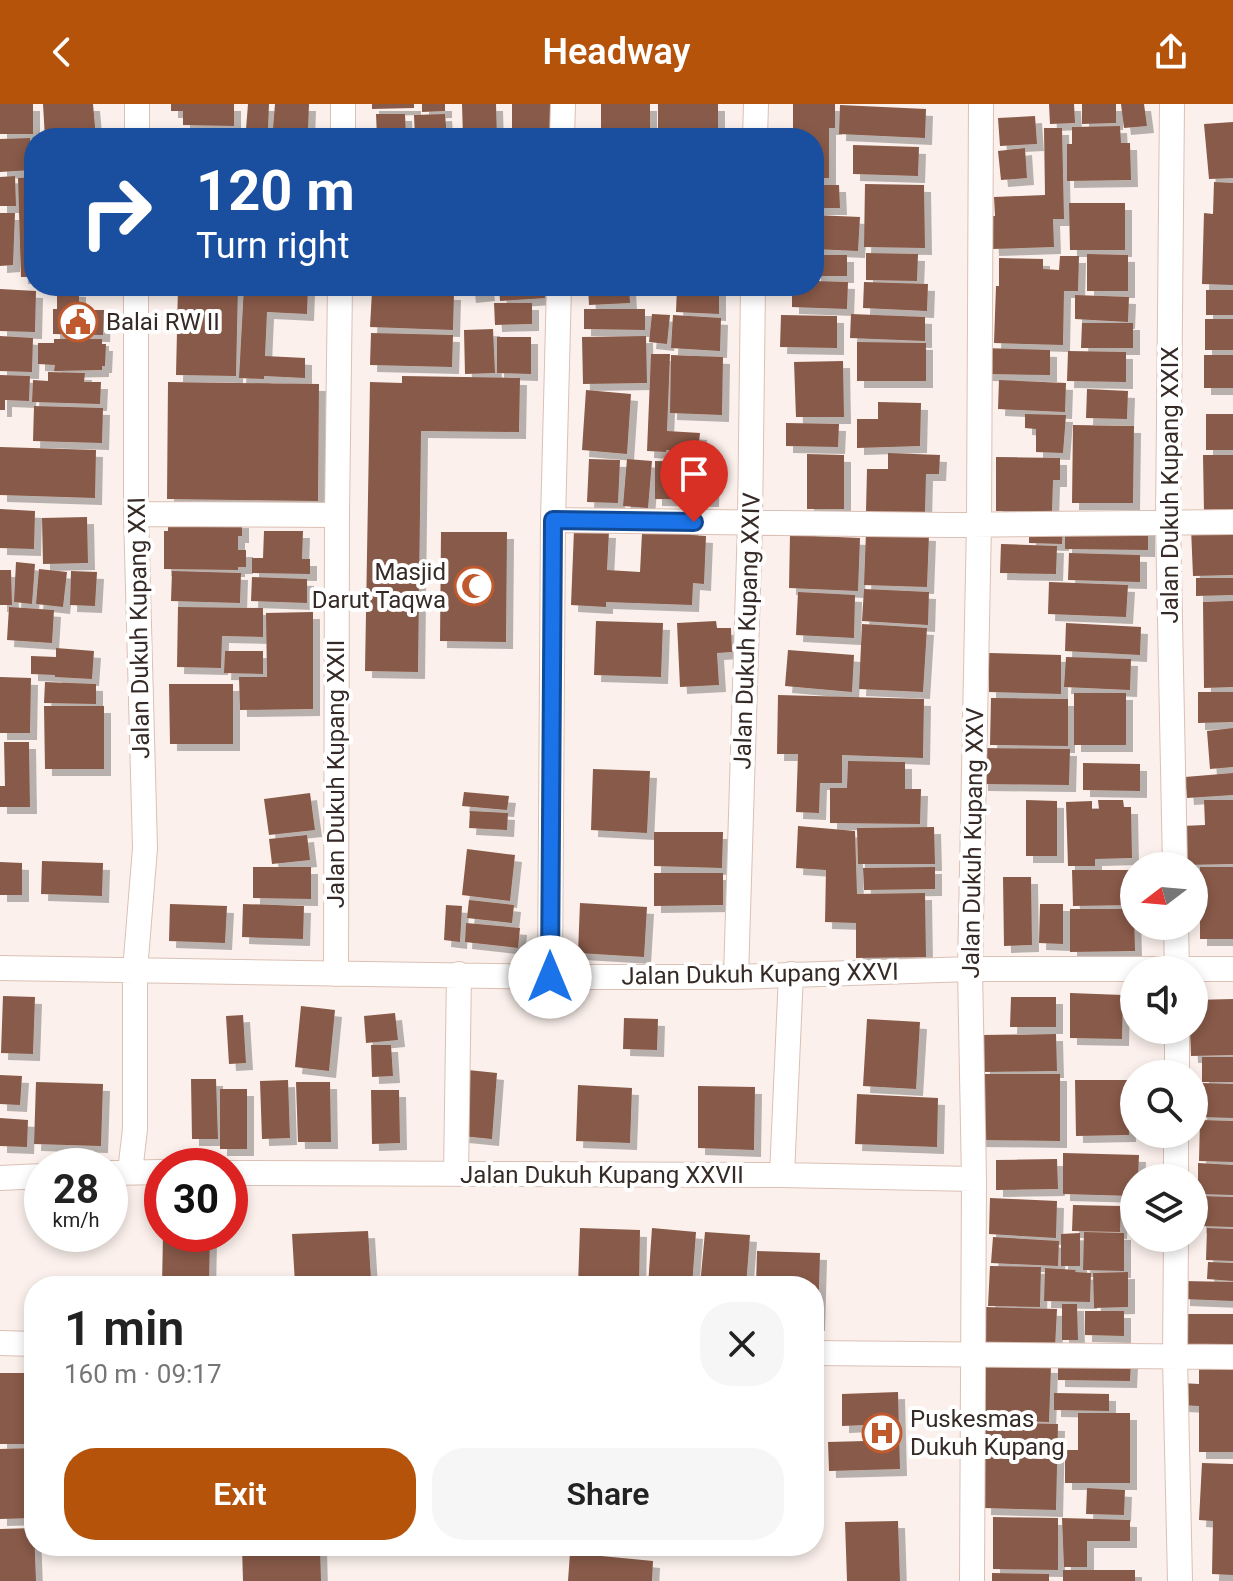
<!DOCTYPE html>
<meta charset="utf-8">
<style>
:root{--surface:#fff;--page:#f6f6f6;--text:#222;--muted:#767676;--accent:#b45309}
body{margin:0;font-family:Roboto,sans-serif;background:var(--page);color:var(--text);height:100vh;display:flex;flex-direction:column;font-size:30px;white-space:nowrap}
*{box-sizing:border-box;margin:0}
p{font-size:26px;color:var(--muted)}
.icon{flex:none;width:44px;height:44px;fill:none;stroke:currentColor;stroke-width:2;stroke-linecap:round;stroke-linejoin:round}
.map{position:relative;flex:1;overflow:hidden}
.sheet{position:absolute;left:24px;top:1172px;width:800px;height:280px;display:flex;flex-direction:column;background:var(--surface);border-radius:32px;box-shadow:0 4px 12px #0003}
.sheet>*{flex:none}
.banner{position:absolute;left:24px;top:24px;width:800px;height:168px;border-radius:32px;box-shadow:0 4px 12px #0003;background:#1a4fa0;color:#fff;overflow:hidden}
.needle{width:52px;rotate:254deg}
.tools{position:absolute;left:1120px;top:748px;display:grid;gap:16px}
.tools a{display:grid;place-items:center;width:88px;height:88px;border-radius:50%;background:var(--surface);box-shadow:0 4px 12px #0003;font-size:40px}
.speed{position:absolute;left:24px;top:1044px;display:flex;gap:16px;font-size:40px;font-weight:700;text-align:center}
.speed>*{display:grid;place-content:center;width:104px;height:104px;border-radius:50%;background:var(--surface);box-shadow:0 4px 12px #0003;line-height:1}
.speed small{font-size:20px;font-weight:400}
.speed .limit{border:12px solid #d22;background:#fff;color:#111}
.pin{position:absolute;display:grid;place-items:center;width:68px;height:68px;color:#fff;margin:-82px -34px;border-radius:50% 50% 50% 0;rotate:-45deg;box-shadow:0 0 8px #0007}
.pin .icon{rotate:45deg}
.me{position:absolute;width:88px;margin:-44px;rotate:0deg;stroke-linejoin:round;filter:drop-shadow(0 0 6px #0008)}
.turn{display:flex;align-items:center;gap:28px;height:168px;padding:0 40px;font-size:36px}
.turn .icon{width:104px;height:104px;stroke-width:2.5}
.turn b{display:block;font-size:56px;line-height:68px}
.round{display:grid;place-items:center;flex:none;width:84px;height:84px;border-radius:32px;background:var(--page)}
.overview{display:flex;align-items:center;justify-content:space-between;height:136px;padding:0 40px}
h1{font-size:48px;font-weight:600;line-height:60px}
.primary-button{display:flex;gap:16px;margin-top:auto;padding:16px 40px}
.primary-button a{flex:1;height:92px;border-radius:32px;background:var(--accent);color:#fff;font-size:32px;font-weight:600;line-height:92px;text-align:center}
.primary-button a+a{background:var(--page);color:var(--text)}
header{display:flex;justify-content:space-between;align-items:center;height:104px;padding:0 40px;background:var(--accent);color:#fff;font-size:36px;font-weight:600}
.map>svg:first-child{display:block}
.building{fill:#885a48;filter:url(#shadow)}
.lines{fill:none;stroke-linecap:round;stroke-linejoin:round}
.street-casing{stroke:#dbc0b5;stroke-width:26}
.street{stroke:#fff;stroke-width:24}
.route-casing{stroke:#114b97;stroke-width:20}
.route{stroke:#1a73e8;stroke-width:14}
.labels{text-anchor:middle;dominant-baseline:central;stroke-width:8;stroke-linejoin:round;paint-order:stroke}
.poi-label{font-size:24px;fill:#352a26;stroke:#fff;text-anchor:start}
.street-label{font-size:24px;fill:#352a26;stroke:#fff}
</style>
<header><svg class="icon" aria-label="back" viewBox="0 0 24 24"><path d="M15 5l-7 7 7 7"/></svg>Headway<svg class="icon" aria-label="share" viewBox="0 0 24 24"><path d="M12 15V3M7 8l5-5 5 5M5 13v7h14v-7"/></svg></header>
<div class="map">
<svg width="1233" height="1477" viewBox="0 0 1233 1477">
<defs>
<filter id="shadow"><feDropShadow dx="7" dy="7" stdDeviation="0" flood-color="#0004"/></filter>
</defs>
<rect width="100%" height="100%" fill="#fbf0eb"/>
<path class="building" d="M0,0h33v30h-33z
M43,0h50l3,34h-51z
M171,0h63v22l-51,-1v-14h-12z
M248,0h21l-1,26 -22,-1z
M275,0h34l-1,27 -35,-2z
M372,0h42v4l-42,1z
M422,0h23v7l-23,1z
M462,0h34l1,34h-34z
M512,0h38v34h-38z
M601,0h49v25h-10v9h-39z
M658,0h60v28h-60z
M793,0h42v24h-6v50h-15v-40h-21z
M1049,0h25l1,19 -25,1z
M1082,0h34v19l-34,1z
M1121,0h23l3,22 -23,2z
M840,1l86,4 -1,29 -86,-4z
M376,10h29l1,24h-29z
M445,10l2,24h-32l-1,-23z
M1035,12l2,28 -37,2 -2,-28z
M1233,18v56l-24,1 -5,-55z
M1120,22l1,17h9l1,37 -64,1v-37h5v-17z
M1044,24h18l2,91h-11l1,28 -62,2 -2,-33h5l-1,-19 51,-2z
M217,26h23l-1,8h-23z
M30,34l2,32 -32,2v-33z
M853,41l66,2 -1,29 -65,-2z
M1025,44l2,30 -26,2 -3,-29z
M15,72l1,30h-16v-29z
M34,73v100h-13l-3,-99z
M1214,78l19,1v102l-31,-1 2,-71 9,1z
M865,80l59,1 1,63 -61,-1z
M814,81h25l1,23h-26z
M1069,99h56v47h-55z
M0,109h15l-2,52 -13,1z
M814,111l46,2 -2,34 -44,-2z
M866,149l52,1 -1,27 -51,-1z
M1087,150l41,1v36h-41z
M814,151h33v21h-33z
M1060,152h19l-1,35h-14l-1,54 -69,-2 2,-57h3v-28l44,1v10l16,1z
M814,177l34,1 -1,27 -55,-2v-21h22z
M864,178l64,2 -1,27 -64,-3z
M178,182h60l-2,90 -60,-1z
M244,182h64l-1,28 -40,-2 -2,44 40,2v20l-41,-2v3l-25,-1z
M468,182h19l1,8 -19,2z
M499,182h45l1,12 -45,3z
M588,182h41l1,17 -41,2z
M677,182h42v28l-43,-2z
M0,185l36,2 -1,41 -35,-1z
M57,185l22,1v20h25l-1,25 -50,-1v-25h4z
M1206,186h27v25h-27z
M372,187l82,2 -1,37 -83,-3z
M1075,191l54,2 -1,25 -53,-3z
M494,199h38v21l-37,1z
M584,205h61v21l-61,-1z
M652,210l18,1 -3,29 -18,-2z
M851,210l74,3v24l-75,-3z
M673,211l48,3 -1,33 -49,-3z
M781,211l56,1v32l-57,-1z
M1205,215h28v31h-28z
M1082,219h51v25h-52z
M493,225l2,44 -30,1 -1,-44z
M371,229l82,2 -1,32 -82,-2z
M0,232l33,2 -1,34 -32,-1z
M646,232l1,47 -64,1 -1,-47z
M497,233h34v37l-34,-1z
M54,235h48v5h4l-1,22h-3v4l-48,1 1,-6 -17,-1v-21h16z
M857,238l69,1v38h-69z
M982,244l68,2v25l-69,-1z
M1068,247l58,1v30l-59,-1z
M651,250h19l-3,77 33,2 -2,19 -32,-2v2l-19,-1z
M671,251l52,2 -1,58 -52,-2z
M1204,251h29v33h-29z
M843,257l1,56h-48l-2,-55z
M48,268l37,1 -1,9h17l-1,22 -68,-2 1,-22 15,1z
M0,271l30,1 -1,25 -24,-1v10h-5z
M402,272l118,2 -1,54 -98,-1 -3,241 -53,-1 5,-289 32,1z
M999,276l67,3 -1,29 -67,-3z
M168,278l151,2 -1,117 -151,-2z
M1087,285l41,2 -1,28 -41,-1z
M586,286l45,4 -4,60 -45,-4z
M878,298l43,1 -1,43 -63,2v-29h21z
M34,302l69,2 -1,35 -69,-2z
M1025,310l41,1 -3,38 -27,-1v-23l-11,-1z
M1206,310h27v36h-27z
M786,319l53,1 -1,23 -52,-1z
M1073,321l61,1 -1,77h-61z
M0,343l96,3 -1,48 -95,-3z
M888,349l52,2 -1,19h-13l-1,39 -59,-1 1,-43h21z
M807,350l37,1v54h-37z
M1203,351h30v57h-29z
M996,353l64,1v22h-7l-1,32 -56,-1z
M589,355l31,1 -2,43 -31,-1z
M627,355l25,2 -4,47 -25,-2z
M655,357l58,1 -1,38 -57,-1z
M0,405l35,2 -1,38 -34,-1z
M87,413l1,46 -45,1 -1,-46z
M242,417v15h-4v14h8v17h-8v3l-74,-1v-38h4v-9z
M691,420v11l15,1 -2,48 -11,-1 -1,22 -86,-3v5l-35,-2 3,-75 35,1 -2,39 33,2 2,-39z
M1065,421l83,1v24l-83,-1z
M1029,422l34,1 -1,17 -33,-1z
M1233,423v48l-40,1 -2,-48z
M264,427h39l-1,28h8v15l-58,-1v-15h11z
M441,428h66l-1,110 -66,-1z
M866,428l63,2 -2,53 -63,-2z
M790,431l70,3 -2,53 -69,-3z
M1001,440l56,2 -1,28 -56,-1z
M1069,449l71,2v27l-72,-2z
M16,458l19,2 -3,40 -18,-2z
M39,465l28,3 -4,35 -27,-3z
M0,466h11l1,35h-12z
M71,467l26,1 -2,34 -25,-1z
M172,467l69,2 -1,30 -69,-2z
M252,473l55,2v24l-56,-2z
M1196,474h37v17l-37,1z
M1049,478l79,3 -2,32 -78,-3z
M864,485l65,3 -1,33 -66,-4z
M798,488l57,3 -1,43 -58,-3z
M1233,497v86l-29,1 -1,-86z
M9,503l45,3 -2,33 -45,-3z
M178,503l85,1v29l-41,-1 -1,32 -44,-1z
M313,508v97l-73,1 -1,-33h28l-1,-64z
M596,517l67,2 -2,54 -67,-2z
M716,517l1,7h14l1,24 -15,1 2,32 -39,2 -3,-64z
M1066,519l75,4 -1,28 -75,-4z
M862,520l65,4 -4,64 -64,-3z
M56,544l38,3 -2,28 -37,-2v-2l-24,-1v-18l25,1z
M788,546l66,5 -2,37 -67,-6z
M225,547h38v23l-39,-1z
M989,549l72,2v39l-72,-2z
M1066,553l65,2 -1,31 -66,-3z
M0,573l31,1 -1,55h-30z
M45,578l51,2v20l-52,-1z
M169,580h64v60h-63z
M1198,588h35v30l-35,1z
M1074,589h52v52h-52z
M778,591l146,4 -1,59 -81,-3v28h-22l-1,30 -23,-1 2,-58h-21z
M991,594l77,1v47l-78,-1z
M44,602h60v63h-59z
M1233,624v39l-23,2 -3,-38z
M4,638h25l1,65h-30v-21h5z
M981,644l89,1 -1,36 -88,-1z
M848,657l57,1v27h16l-1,35 -90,-1v-35h17z
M1083,659l57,1v27l-57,-1z
M593,665l57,2 -3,62 -56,-3z
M1233,669v22l-46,3 -2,-21z
M464,688l45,4 -2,14 -45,-4z
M310,689l5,37 -46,5 -5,-36z
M1026,696l31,1v55h-31z
M1098,696h25l1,7h7l1,51 -37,1v7h-27l-2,-64 26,-1v8h7z
M1204,696h29v64l-50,1 -1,-39 23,-1z
M470,707l38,2 -1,17 -38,-2z
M798,722l57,5 2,63 68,-1 1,64 -70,1v-35l-31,-1 1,-52 -30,-2z
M934,723l1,37h-77l-1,-36z
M654,728h69l-1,36 -68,-2z
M307,731l3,25 -38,4 -3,-25z
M467,745l48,6 -5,46 -48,-6z
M42,757l61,2 -1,33 -61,-2z
M0,758l22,1v32h-22z
M253,763h58v32l-58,-1z
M935,763v22l-71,1 -1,-22z
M1200,763h33v72h-33z
M1072,766h62v35l-61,1z
M654,769h69v32l-69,1z
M1003,773h28l1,68 -28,1z
M469,796l45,5 -2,18 -45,-5z
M580,799l67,4 -3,50 -66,-4z
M170,800l57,2 -2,37 -56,-2z
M243,800l61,2 -1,33 -61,-2z
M1040,800h23v40l-24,-1z
M446,801l16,1 -2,36 -16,-2z
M1070,805h64l1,42 -65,1z
M466,819l54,5 -2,20 -53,-6z
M1070,889l53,2 -1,44 -52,-1z
M3,892l32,1 -2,57 -32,-1z
M1011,893h45v30h-46z
M1233,895v56l-42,1 -1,-26h4l1,-4 -1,-26z
M301,902l34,4 -6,61 -34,-4z
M395,909l3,27 -32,3 -2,-27z
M243,911l3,48 -17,1 -3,-48z
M624,914l34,1 -1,31 -34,-1z
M867,915l53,3 -4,67 -53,-3z
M1056,930l1,37 -74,1 -1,-37z
M371,941h20l2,31 -21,1z
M1202,953h31v25h-31z
M468,966l29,3 -5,66 -30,-3z
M977,970h83v67l-83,-1z
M0,971l22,1 -2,29 -20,-1z
M191,975h25l2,60h-26z
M288,976l2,58 -28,1 -2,-58z
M1075,976h53l1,55 -53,1z
M36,978l67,2 -2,62 -67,-2z
M296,978h34l1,60h-33z
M1201,979l32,1v34l-33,-1z
M578,981l54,3 -2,55 -54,-2z
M698,982l57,1 -1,63 -56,-2z
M220,985h27v60h-27z
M371,986h28l1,53 -28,1z
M857,990l81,4 -1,49 -82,-3z
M0,1014l28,2 -1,27 -27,-1z
M1200,1016l33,1v41l-34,-1z
M1063,1049l76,2 -1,23h-4v18l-71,-2z
M1057,1055l1,30 -62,1v-30z
M1198,1059l35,2v30l-35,-1z
M1200,1092l33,1v30l-34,-1z
M990,1094l67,3 -1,37 -67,-4z
M1073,1101l48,1 -1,26 -48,-1z
M580,1124l60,2 -1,56h-61z
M652,1124l44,4 -4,54h-44z
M1207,1124l26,1v32l-27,-1z
M368,1127l3,48 -76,4 -3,-49z
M705,1128l45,3 -4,51h-46z
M1084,1128l40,1v38l-41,-1z
M1080,1129v33h-19v-32z
M163,1130h47l-1,52h-47z
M993,1133l66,4 -1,25 -67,-3z
M757,1147l63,2 -2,71h-4v-38h-58z
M1208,1158l25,1v18l-26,-2z
M990,1162l51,1 -1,40 -52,-1z
M1045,1164l31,2 -1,2 16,1 -1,29 -46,-1z
M1128,1168v35l-34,1 -1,-35z
M1183,1177l50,1v19l-50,-2z
M1062,1200h15l1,36h-16z
M985,1203l72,2 -2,39 -72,-3z
M1085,1207h39v25l-39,-1z
M1188,1210h45v40h-52v-24h7z
M1058,1256l73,1 -1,20 -72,-1z
M984,1260l67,2 -2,56 -66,-2z
M1199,1264l34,1v83h-34v-46l-18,-1v-22l18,1z
M0,1269h34v71h-34z
M898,1288l2,77 -71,2 -1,-29 38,-1 -1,-16 -23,1v-32z
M1054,1289l55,1v17l-55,-1z
M1078,1309h52v70h-65v-33h13z
M985,1318l73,2 -2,86 -72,-2z
M34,1344v70l-34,1v-70z
M1202,1359l31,1v111l-21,-1 1,-53 -14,-1z
M1087,1384l38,2 -1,25 -38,-1z
M993,1413l65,1v52l-65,-1z
M1062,1414l68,2v21h-43v26h-23z
M898,1417l2,60h-53l-2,-59z
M34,1424l2,53h-36v-52z
M242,1442h78l1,35h-78z
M570,1449l83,8 -1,20h-84z
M1063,1466h72v11h-72z
M992,1469l57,1v7h-57z"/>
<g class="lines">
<defs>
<path id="street" d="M1172,0l-4,419 7,343
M137,34v-34
M343,34v-34
M562,34l1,-34
M755,34l1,-34
M136,410l201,1
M553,416l393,5 287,-3
M1176,822l1,44
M0,864l550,9h186l234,-8h263
M336,870l1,-459 3,-229
M550,873l3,-457 6,-234
M736,873l14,-454 3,-237
M1177,970v-44
M130,1068l5,-43v-158l10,-123 -9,-334v-228
M110,1069l52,-1
M230,1069l552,2 192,4
M456,1070l3,-200
M782,1071l9,-201
M0,1074l42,-2
M1176,1074v-44
M1176,1134l-1,120 5,223
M0,1239l34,1
M814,1249l419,4
M972,1477l2,-402 -4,-210 9,-445 2,-420"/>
</defs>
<use href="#street" class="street-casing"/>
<use href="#street" class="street"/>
</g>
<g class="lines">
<defs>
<path id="route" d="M550,873l3,-457 141,2"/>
</defs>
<use href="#route" class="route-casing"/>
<use href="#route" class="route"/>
</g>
<defs>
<symbol id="civic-ring" viewBox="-11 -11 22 22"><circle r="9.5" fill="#fff" stroke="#c05a2e" stroke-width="1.5"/><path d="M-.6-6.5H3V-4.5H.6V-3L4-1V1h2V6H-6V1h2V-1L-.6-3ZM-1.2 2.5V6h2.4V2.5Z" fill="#c05a2e"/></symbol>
<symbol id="mosque-ring" viewBox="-11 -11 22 22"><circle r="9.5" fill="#fff" stroke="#c05a2e" stroke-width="1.5"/><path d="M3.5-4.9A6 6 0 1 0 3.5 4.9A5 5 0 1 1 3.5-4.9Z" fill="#c05a2e"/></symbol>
<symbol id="hospital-ring" viewBox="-11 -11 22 22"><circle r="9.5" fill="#fff" stroke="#c05a2e" stroke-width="1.5"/><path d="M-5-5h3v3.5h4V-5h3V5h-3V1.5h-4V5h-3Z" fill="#c05a2e"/></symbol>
</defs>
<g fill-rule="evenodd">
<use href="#civic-ring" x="56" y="196" width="44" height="44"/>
<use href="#mosque-ring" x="452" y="460" width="44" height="44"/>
<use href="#hospital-ring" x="860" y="1307" width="44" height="44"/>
</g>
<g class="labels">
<g class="poi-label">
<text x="106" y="218">Balai RW II</text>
<text x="446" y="468" text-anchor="end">Masjid<tspan x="446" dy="28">Darut Taqwa</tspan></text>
<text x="910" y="1315">Puskesmas<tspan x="910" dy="28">Dukuh Kupang</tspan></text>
</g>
<g class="street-label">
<text transform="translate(1170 381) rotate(-90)">Jalan Dukuh Kupang XXIX</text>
<text transform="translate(139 524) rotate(-91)">Jalan Dukuh Kupang XXI</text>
<text transform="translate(747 527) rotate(-88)">Jalan Dukuh Kupang XXIV</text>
<text transform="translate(336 670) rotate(-90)">Jalan Dukuh Kupang XXII</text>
<text transform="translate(973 739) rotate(-89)">Jalan Dukuh Kupang XXV</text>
<text transform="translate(760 870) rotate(-1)">Jalan Dukuh Kupang XXVI</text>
<text x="602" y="1071">Jalan Dukuh Kupang XXVII</text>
</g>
</g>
</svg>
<div class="tools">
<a><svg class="needle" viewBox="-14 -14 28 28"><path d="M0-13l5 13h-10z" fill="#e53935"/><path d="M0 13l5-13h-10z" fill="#767676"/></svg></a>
<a><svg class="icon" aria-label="sound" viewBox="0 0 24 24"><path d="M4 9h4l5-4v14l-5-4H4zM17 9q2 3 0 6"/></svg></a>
<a><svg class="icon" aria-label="search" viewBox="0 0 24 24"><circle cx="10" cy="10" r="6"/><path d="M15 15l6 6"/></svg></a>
<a><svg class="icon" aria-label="layers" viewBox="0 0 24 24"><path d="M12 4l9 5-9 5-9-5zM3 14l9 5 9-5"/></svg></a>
</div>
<div class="speed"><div>28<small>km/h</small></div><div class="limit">30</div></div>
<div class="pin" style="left:694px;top:418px;background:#d93025"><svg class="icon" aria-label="arrive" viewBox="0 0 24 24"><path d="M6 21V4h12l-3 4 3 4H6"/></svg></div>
<svg class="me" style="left:550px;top:873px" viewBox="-20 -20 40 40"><circle r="19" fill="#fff"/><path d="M0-13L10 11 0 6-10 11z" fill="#1a73e8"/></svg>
<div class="banner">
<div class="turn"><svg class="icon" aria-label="right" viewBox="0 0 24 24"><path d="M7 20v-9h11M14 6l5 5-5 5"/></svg><div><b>120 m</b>Turn right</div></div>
</div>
<section class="sheet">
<div class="overview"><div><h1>1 min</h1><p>160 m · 09:17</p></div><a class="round"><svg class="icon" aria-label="close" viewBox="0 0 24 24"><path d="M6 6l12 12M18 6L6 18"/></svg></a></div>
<div class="primary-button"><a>Exit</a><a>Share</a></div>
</section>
</div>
